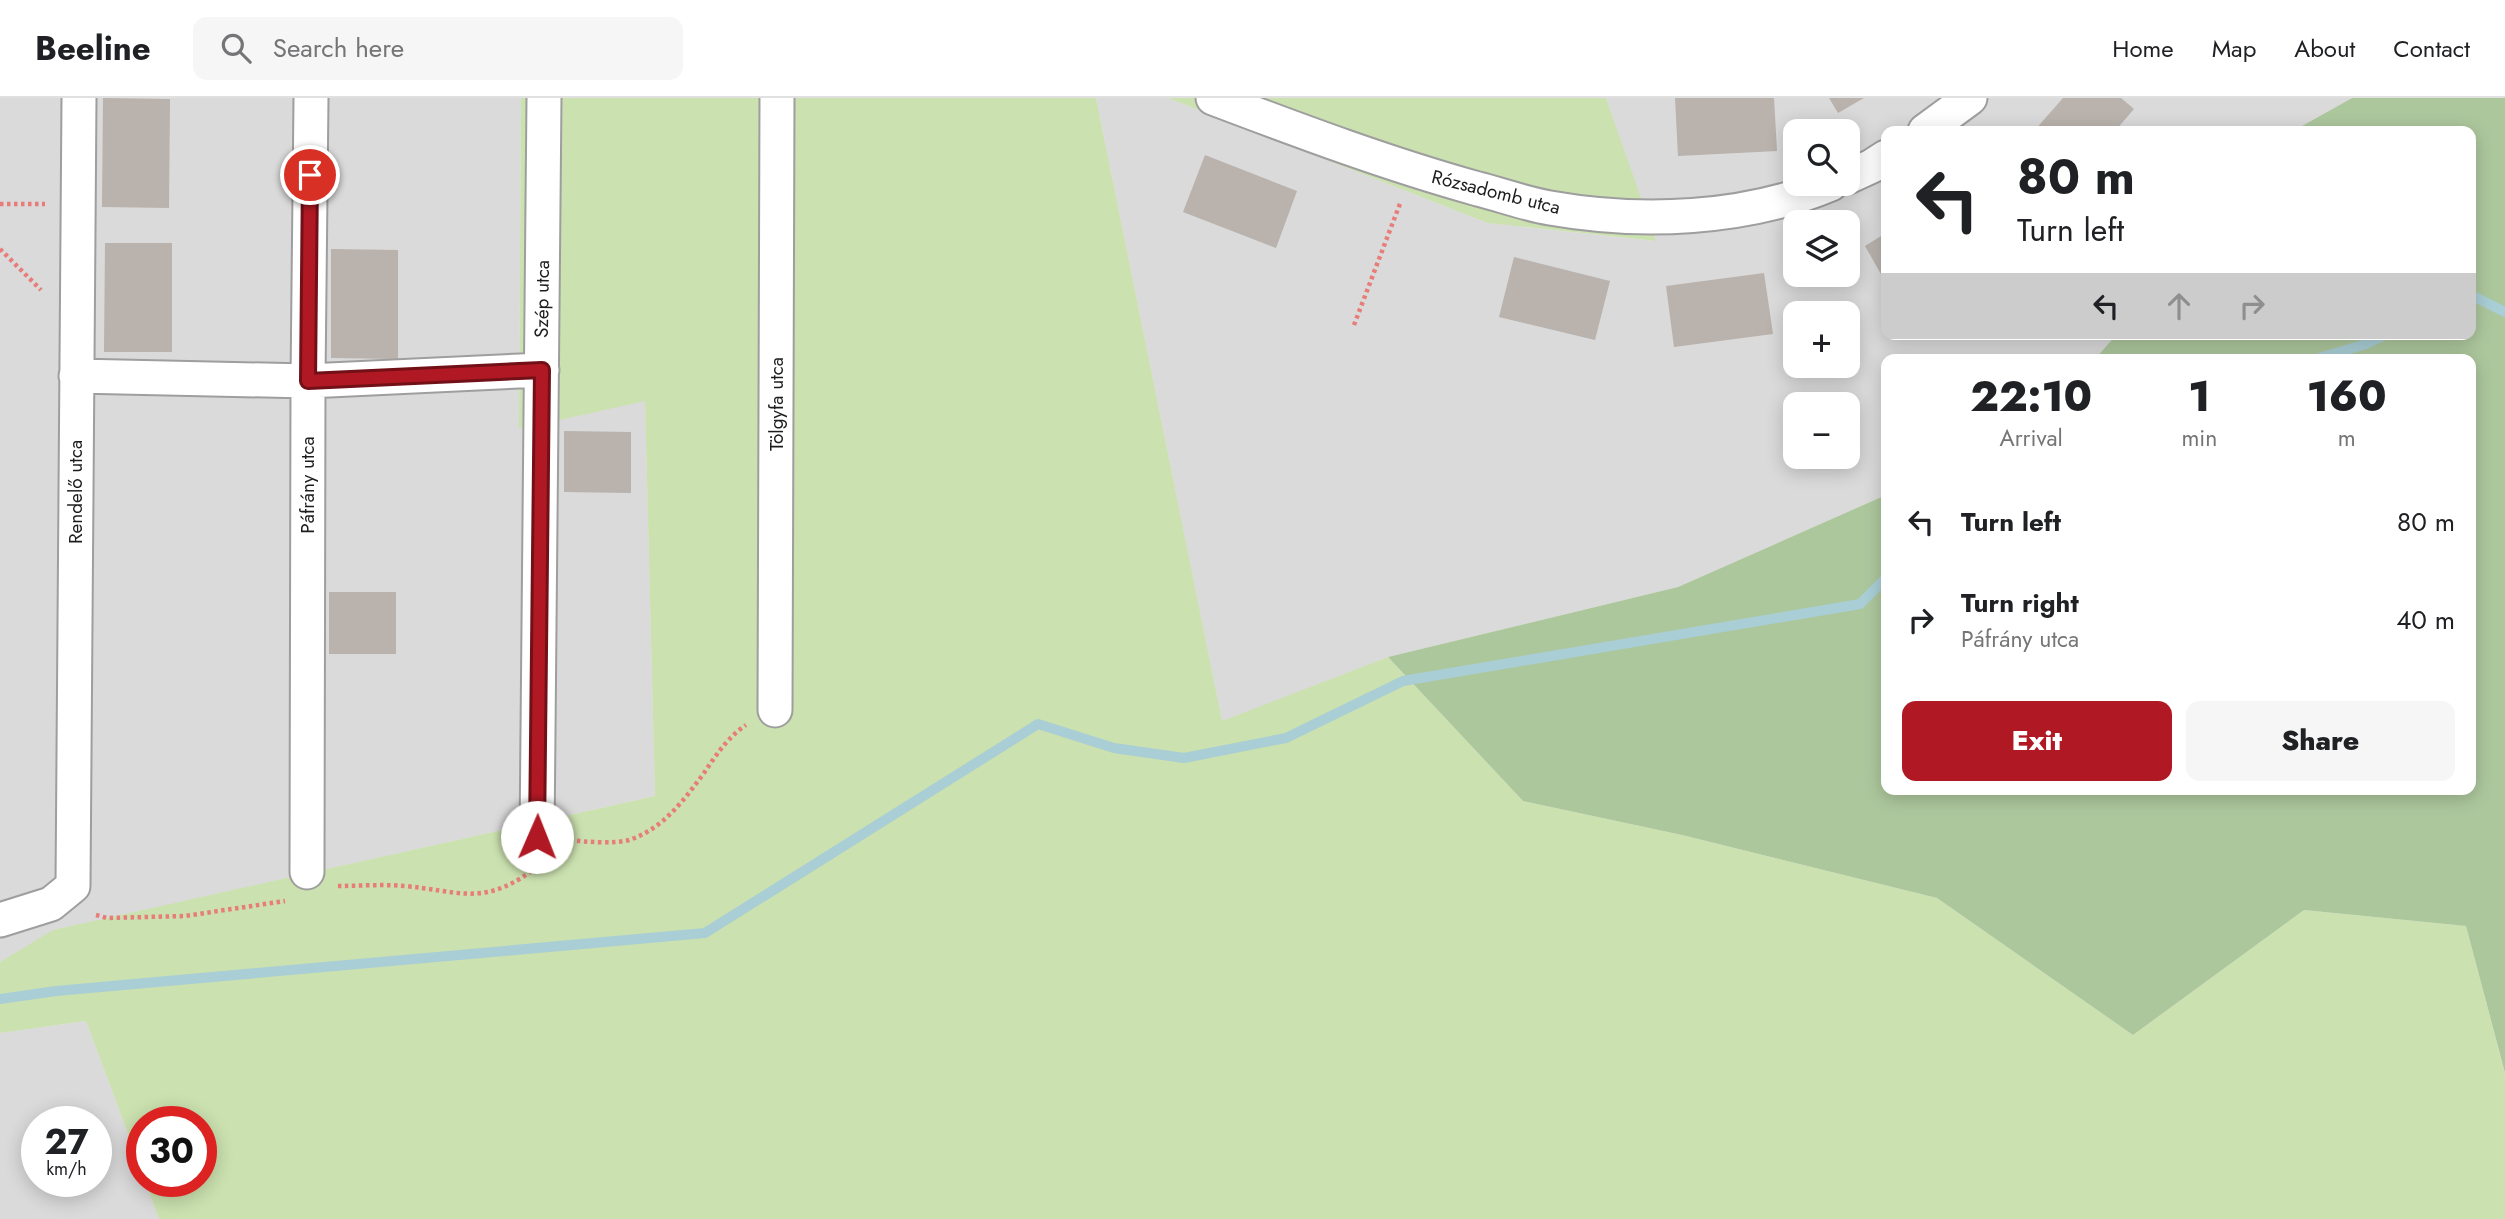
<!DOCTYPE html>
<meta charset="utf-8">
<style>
:root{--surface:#fff;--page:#f6f6f6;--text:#202124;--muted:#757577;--line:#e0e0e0;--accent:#b01924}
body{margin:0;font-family:Jost,sans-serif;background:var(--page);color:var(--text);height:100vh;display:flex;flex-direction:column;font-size:26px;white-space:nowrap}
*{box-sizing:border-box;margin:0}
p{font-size:23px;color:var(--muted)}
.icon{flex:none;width:38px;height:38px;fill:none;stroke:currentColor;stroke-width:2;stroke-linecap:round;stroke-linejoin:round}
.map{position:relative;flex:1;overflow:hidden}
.details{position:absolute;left:1881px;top:256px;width:595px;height:441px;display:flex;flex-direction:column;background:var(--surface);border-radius:14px;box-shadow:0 4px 18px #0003}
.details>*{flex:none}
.guide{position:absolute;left:1881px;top:28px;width:595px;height:214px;border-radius:14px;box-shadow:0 4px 18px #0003;background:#fff;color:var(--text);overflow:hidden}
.tools{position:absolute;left:1783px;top:21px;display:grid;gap:14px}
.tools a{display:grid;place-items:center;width:77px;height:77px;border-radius:14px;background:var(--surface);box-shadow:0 4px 18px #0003;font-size:35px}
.speed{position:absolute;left:21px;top:1008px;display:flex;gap:14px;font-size:35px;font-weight:700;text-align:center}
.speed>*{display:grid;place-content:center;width:91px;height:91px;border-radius:50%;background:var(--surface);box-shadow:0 4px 18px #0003;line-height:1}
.speed small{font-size:18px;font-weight:400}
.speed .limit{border:10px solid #d22;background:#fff;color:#111}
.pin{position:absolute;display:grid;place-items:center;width:60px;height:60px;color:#fff;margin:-30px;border:4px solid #fff;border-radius:50%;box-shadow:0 2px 7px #0007}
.me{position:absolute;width:77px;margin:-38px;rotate:1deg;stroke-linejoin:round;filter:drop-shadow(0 0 5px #0008)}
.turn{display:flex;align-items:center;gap:24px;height:147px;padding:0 21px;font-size:32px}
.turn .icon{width:91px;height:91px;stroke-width:2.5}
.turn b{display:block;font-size:49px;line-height:60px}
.lanes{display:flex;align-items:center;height:66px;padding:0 21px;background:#0003;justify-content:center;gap:35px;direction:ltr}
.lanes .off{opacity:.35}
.eta{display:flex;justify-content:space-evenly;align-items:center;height:119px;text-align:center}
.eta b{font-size:42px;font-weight:800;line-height:49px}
.cta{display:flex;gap:14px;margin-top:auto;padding:14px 21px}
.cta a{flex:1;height:80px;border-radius:14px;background:var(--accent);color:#fff;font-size:28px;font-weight:800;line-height:80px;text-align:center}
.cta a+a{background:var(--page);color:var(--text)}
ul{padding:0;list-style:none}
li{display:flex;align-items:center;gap:21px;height:98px;padding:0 21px}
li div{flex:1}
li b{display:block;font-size:26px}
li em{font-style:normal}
header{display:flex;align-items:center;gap:42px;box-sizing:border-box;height:98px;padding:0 35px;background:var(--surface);border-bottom:2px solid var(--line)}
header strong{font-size:33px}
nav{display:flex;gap:38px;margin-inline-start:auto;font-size:24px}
.search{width:490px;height:63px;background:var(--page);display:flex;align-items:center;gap:18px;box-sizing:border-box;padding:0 24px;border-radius:14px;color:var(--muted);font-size:26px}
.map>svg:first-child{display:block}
.residential{fill:#dadada;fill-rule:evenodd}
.grass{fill:#cbe1af}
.forest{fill:#adc79d}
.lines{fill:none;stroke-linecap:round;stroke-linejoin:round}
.stream{stroke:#a9ced5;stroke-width:10}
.building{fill:#b9b2ad}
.street-casing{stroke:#9e9e9e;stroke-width:37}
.path{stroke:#e87c79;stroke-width:4.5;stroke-dasharray:3.5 3.5;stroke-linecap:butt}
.street{stroke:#fff;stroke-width:33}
.route-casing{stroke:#721017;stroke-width:18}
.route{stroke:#b01924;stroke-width:12}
.labels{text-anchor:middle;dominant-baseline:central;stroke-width:5;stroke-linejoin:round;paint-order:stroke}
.street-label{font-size:19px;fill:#1d1d1d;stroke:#fff}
</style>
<header>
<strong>Beeline</strong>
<div class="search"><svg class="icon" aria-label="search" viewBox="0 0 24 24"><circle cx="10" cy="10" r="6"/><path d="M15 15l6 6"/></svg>Search here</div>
<nav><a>Home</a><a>Map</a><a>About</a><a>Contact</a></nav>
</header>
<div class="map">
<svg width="2505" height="1121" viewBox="0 0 2505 1121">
<rect width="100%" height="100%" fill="#ece9e4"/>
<path class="residential" d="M0,0h521l-2,331 126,-29 10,396 -601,134 -54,32z
M1096,0h72l320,125 167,18 -49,-143h746l-59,33h-407v203h231l-18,22 -4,3h-209v136l-208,92 -290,70 -166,65zM1796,33h52v53h-52zM1796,124h52v53h-52zM1796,215h52v53h-52zM1796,306h52v53h-52z
M86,923l56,150v10h3l14,38h-159v-186zM37,1024h59v59h-59z"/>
<path class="grass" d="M521,0h575l126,623 166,-64 135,144 159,34 255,63 196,137 171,-125 162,16 39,148v145h-2346l-14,-38h56v-59h-59v49l-56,-150 -86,12v-71l53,-32 602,-134 -10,-395 -126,28z
M1168,0h438l50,143 -168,-18z"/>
<path class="forest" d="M2352,0h153v975l-39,-147 -162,-16 -171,125 -196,-137 -255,-63 -159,-34 -135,-144 290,-70 208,-92v294h585v-430h-376l22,-25h354v-203h-178z"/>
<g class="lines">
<path class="stream" d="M2471,199l2,-1 32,16
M2316,261l50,-15 21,-10
M0,901l56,-8 649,-58 333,-209 76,24 70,10 102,-20 117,-57 457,-77 26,-26"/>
</g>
<path class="building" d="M103,0l67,1 -1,109 -67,-1z
M1675,0h99l3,53 -99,5z
M1829,0h35l-26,15z
M2063,0h58l13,11 -19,22h-81z
M1205,57l92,36 -21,57 -93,-36z
M1886,135v50l-21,-37z
M105,145h67v109h-68z
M331,151l67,1v109l-67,-1z
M1514,159l96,24 -15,59 -96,-23z
M1764,175l9,61 -99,13 -8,-61z
M564,333l67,1v61l-67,-1z
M329,494h67v62h-67z"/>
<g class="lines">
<defs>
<path id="street" d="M1213,0c87,33 175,66 265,91 24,6 48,15 72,19 91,16 195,12 281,-24
M1925,33l45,-33
M1848,79l24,-11 14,-9
M76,278l232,5 234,-11
M775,612l2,-612
M537,739l7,-739
M307,774l1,-491 3,-283
M0,822l51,-16 22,-18 6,-788"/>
</defs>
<use href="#street" class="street-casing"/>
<path class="path" d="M0,106h45
M0,151l41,41
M1354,227l47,-124
M570,742c16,2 45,4 59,0 34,-11 55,-40 75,-67 12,-18 24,-36 42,-48
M338,788c21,0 44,-2 66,0 52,4 77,21 126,-14
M96,817l11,3 78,-2 100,-15"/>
<use href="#street" class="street"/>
</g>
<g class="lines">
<defs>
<path id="route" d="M310,77l-2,206 234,-11 -5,467"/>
</defs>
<use href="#route" class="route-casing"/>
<use href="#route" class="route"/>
</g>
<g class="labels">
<g class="street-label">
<text transform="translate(1496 94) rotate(14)">Rózsadomb utca</text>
<text transform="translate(542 201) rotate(-89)">Szép utca</text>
<text transform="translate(776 306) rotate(-90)">Tölgyfa utca</text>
<text transform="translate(307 387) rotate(-90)">Páfrány utca</text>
<text transform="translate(75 394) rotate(-90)">Rendelő utca</text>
</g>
</g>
</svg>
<div class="tools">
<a><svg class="icon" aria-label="search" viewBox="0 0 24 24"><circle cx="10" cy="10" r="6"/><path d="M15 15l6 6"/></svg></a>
<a><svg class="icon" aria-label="layers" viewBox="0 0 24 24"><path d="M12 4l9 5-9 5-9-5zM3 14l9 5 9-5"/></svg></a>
<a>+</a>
<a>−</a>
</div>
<div class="speed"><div>27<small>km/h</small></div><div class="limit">30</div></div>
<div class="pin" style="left:310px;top:77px;background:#d93025"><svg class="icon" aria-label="arrive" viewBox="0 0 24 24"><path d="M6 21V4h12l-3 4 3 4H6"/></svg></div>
<svg class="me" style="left:537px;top:739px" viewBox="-20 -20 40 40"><circle r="19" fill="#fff"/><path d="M0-13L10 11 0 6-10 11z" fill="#b01924"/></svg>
<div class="guide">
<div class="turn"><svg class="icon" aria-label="left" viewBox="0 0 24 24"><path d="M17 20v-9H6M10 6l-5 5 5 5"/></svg><div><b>80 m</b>Turn left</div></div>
<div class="lanes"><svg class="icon" aria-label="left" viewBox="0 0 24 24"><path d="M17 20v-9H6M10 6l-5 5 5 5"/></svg><svg class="icon off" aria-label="ahead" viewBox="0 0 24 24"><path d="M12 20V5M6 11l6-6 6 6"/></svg><svg class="icon off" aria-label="right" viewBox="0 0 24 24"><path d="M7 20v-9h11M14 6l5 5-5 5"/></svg></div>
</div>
<section class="details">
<div class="eta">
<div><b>22:10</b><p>Arrival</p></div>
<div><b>1</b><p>min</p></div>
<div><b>160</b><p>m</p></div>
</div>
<ul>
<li><svg class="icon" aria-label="left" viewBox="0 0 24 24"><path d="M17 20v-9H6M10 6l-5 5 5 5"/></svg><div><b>Turn left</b></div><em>80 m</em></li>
<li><svg class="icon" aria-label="right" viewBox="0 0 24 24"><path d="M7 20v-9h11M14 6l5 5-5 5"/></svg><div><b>Turn right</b><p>Páfrány utca</p></div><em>40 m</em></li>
</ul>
<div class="cta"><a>Exit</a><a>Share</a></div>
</section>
</div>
